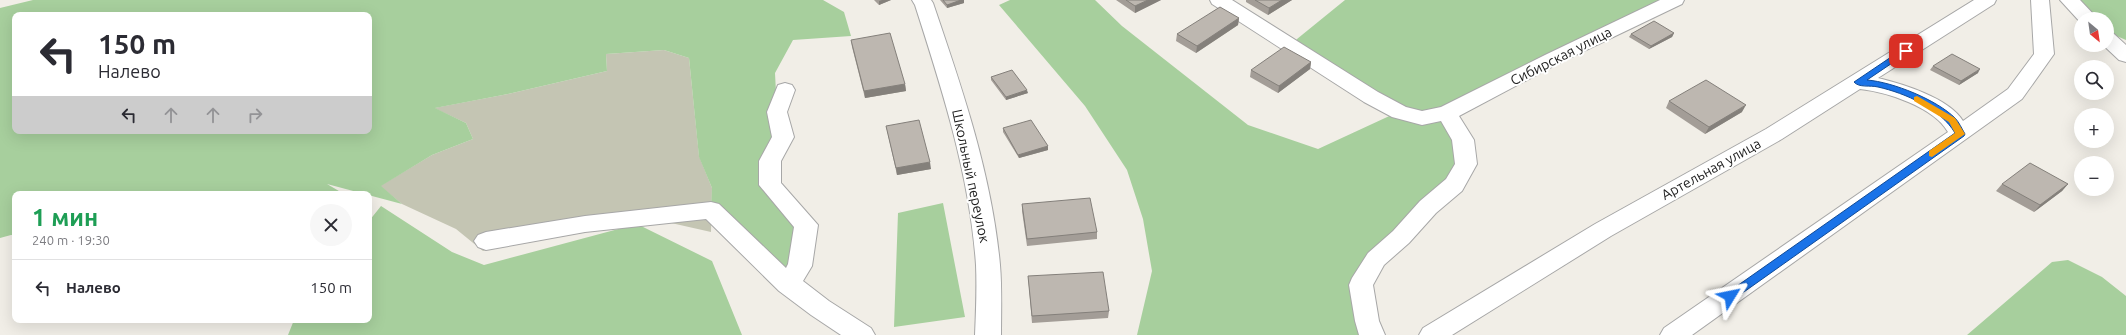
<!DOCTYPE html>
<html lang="ru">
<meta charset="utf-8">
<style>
:root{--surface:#fff;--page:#f7f7f7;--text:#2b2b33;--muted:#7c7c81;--line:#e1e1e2}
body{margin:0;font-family:Ubuntu,sans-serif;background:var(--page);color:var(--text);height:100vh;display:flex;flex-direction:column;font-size:15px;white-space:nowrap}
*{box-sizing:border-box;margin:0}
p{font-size:13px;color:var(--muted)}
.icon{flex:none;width:22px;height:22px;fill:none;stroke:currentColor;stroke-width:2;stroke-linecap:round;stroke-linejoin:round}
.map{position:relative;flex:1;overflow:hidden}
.side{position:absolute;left:12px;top:191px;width:360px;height:132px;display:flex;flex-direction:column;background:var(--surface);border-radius:8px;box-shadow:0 4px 16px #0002}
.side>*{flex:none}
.banner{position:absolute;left:12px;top:12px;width:360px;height:122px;border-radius:8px;box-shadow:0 4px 16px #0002;background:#fff;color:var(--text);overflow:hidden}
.needle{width:26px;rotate:151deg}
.tools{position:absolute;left:2074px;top:12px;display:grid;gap:8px}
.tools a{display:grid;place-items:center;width:40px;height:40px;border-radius:50%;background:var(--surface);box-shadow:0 4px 16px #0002;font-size:20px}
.pin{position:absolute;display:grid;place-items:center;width:34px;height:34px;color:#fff;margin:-17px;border-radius:8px;box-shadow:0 2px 6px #0006}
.me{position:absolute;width:44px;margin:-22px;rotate:55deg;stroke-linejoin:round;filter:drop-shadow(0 0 3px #0008)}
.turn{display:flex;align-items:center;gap:14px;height:84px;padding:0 20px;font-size:18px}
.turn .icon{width:52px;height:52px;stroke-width:2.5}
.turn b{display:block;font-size:28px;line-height:34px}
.lanes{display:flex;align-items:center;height:38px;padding:0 20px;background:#0003;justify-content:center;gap:20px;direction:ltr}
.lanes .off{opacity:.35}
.round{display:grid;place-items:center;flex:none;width:42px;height:42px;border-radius:21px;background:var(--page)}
.head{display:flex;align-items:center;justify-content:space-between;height:68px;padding:0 20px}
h1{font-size:24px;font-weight:700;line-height:30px;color:#1e9e55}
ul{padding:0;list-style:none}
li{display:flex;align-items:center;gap:12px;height:56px;padding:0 20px;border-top:1px solid var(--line)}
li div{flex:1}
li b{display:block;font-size:15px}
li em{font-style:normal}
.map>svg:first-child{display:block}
.construction{fill:#c4c5b3}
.forest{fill:#a7cf9d;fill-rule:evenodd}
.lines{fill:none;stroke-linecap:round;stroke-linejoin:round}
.minor-casing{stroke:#a7a7a7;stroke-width:2}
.minor{fill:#fff;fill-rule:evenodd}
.wall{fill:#a39d97}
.shaded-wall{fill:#84807b}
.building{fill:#bdb7b0;stroke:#84807b}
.route{fill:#1a73e8;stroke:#114b97}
.slow{fill:#f59e0b}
.labels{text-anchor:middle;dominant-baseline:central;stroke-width:4;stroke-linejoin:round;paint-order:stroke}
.street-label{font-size:14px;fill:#202020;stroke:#fff}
</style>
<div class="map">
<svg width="2126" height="335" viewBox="0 0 2126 335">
<rect width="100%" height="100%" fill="#f1eee7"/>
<path class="construction" d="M664,50l25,8 10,98 13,32 -1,44 -62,-14 -110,15 -56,18 -27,-22 -54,-25 -22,-18 52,-31 41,-16 -7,-16 -32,-15 74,-14 99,-23 -1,-17z"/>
<path class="forest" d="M33,0h790l21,12 7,24 -58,4 -18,33 2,39 -7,73 36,40 -18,59 -77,-74 1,-22 -13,-31 -10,-99 -25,-8 -58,4 1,17 -99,23 -73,14 31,15 7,16 -41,16 -51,31 21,18 -75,-20 17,10h-329v41h-4l-11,3v-230zM15,15h354v116h-354z
M1010,0h85l27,26 126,99 70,24 80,-37 -106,-66 5,-7 48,-39h330l-228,113 19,51 -105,121 11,50h-235l15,-64 -9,-52 -16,-49 -42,-64 -86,-101z
M2069,0h57v40l-19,-8v-13h-19z
M943,203l22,114 -71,10 4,-114z
M381,206l71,46 32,13 153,-41 75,37 30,74h-454l6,-15h75v-99z
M2068,260l34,17 24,19v39h-159l85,-73z"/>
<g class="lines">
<defs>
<path id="minor" d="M912,0h19l2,3c29,85 59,172 67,262 2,23 1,47 1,70h-26c1,-23 2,-47 1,-70 -6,-89 -34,-176 -61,-260z
M1210,0h22l146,92 28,15 16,4 19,-4 104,-52 115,-55h24l-2,4 -123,59 -100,53 15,24 3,24 -15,27 -26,22 -27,30 -25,22 -11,20 6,36 6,14h-26l-4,-14 -6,-36 3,-7 16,-25 25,-22 27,-30 26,-22 9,-15 -3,-24 -11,-19 -19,4 -30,-8 -28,-15 -152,-98z
M1974,0h22l-2,4 -116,74c25,6 71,20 85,43l45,-32 26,-35 -3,-54h18l5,54 -32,45 -330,236h-32l4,-7 284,-196c-14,-25 -61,-40 -88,-43l-78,50 -171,97 -159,99h-33l4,-7 172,-104 171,-95z
M2060,0h20l18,19h-17v4z
M2107,32l7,2 12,11v17l-7,-2 -16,-15h4z
M785,83l7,2 3,5 -8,22 7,25 -13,24v22l37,42 -6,41 -9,15 26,20 42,27 4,7h-34l-30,-20 -32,-24 -73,-72 -121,13 -99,18 -8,-3 -4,-6 4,-6 8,-3 99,-16 126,-14 8,2 67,64 2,-4 6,-37 -35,-42v-24l13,-24 -5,-25 11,-27z"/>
</defs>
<use href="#minor" class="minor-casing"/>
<use href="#minor" class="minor"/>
</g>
<path class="wall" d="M874,0h17l-12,5z
M940,0h24v3l-17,5z
M1116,0h45l-26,13z
M1246,0h46l-24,15 -22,-13z
M1239,18l-1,7 -42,28 -20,-12 1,-7z
M1674,33l-2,4 -23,12 -20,-12 2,-3z
M851,40l54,44 1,7 -41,7 -13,-51z
M1311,62l-1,7 -32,24 -28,-16 1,-7z
M1933,66l45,7 -19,12 -29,-15z
M991,77l37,16 -22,7 -15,-20z
M1669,101l73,11 -37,22 -39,-26z
M886,126l45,43 -34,6z
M1003,128l45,22 -29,8 -16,-26z
M2002,184h66l-6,7 -28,21 -38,-21z
M1022,204l75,28v7l-70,7 -5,-35z
M1028,276l81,35 -1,7 -76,5z"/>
<path class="shaded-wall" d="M882,0h9l-12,5v-4z
M961,0h3v3l-17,5v-3z
M1148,0h13l-26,13v-7z
M1282,0h10l-24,15 1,-7z
M1239,18l-1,7 -42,28 1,-7z
M1674,33l-2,4 -23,12 2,-3z
M1311,62l-1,7 -32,24 1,-7z
M1980,69l-2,4 -19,12 2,-4z
M905,84l1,7 -41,7 -1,-7z
M1027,90l1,3 -22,7v-3z
M1746,105l-4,7 -37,22 4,-7z
M1048,146v4l-29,8 -1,-3z
M930,162l1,7 -34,6 -1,-7z
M2068,184l-6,7 -28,21 6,-7z"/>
<path class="building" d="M943,0h18l-14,5z
M1126,0h22l-13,6z
M1255,0h27l-13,8z
M1220,7l19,11 -42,28 -20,-12z
M1654,21l20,12 -23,13 -20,-12z
M890,33l15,51 -41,7 -13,-51z
M1284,47l27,15 -32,24 -28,-16z
M1952,54l28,15 -19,12 -28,-15z
M1012,70l15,20 -21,7 -15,-20z
M1706,80l40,25 -37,22 -40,-26z
M919,120l11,42 -34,6 -10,-42z
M1031,120l17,26 -30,9 -15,-27z
M2030,163l38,21 -28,21 -38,-21z
M1090,198l7,34 -70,7 -5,-35z
M1103,272l6,39 -77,5 -4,-40z"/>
<path class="route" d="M1903,49l7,2 -43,29c26,2 70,20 88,38 4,4 7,11 10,16l-1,2 -230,163h-7v-6l228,-160c-14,-24 -50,-40 -77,-46 -8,-2 -19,1 -24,-5z"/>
<path class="slow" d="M1917,96l38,22 10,16 -33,23 -3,-1v-5l26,-18 -6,-11 -35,-21v-4z"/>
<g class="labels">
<g class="street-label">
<text transform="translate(1561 56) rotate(-27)">Сибирская улица</text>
<text transform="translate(1711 169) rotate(-29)">Артельная улица</text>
<text transform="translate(971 176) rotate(78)">Школьный переулок</text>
</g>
</g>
</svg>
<div class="tools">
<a><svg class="needle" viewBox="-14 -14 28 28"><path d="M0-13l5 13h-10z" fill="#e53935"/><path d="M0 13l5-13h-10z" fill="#7c7c81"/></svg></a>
<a><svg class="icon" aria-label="search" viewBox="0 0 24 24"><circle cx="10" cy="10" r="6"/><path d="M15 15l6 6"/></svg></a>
<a>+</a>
<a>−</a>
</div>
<div class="pin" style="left:1906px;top:51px;background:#d93025"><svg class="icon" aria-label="arrive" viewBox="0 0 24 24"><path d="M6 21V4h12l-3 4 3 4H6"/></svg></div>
<svg class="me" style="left:1730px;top:296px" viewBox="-20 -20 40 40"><path d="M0-17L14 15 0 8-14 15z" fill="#1a73e8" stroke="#fff" stroke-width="4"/></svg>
<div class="banner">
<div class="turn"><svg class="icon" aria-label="left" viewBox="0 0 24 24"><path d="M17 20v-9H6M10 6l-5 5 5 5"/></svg><div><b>150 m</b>Налево</div></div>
<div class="lanes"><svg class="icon" aria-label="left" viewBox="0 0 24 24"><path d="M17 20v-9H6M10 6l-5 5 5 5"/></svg><svg class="icon off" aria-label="ahead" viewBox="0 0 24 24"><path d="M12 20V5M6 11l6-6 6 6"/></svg><svg class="icon off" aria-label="ahead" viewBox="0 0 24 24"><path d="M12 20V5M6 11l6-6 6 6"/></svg><svg class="icon off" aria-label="right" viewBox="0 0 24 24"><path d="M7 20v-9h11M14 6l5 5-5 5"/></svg></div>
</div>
<section class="side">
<div class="head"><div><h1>1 мин</h1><p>240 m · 19:30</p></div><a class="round"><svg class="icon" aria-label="close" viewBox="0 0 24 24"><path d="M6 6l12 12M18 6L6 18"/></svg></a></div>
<ul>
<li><svg class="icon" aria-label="left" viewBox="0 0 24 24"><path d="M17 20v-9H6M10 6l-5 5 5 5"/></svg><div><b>Налево</b></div><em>150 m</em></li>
</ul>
</section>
</div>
